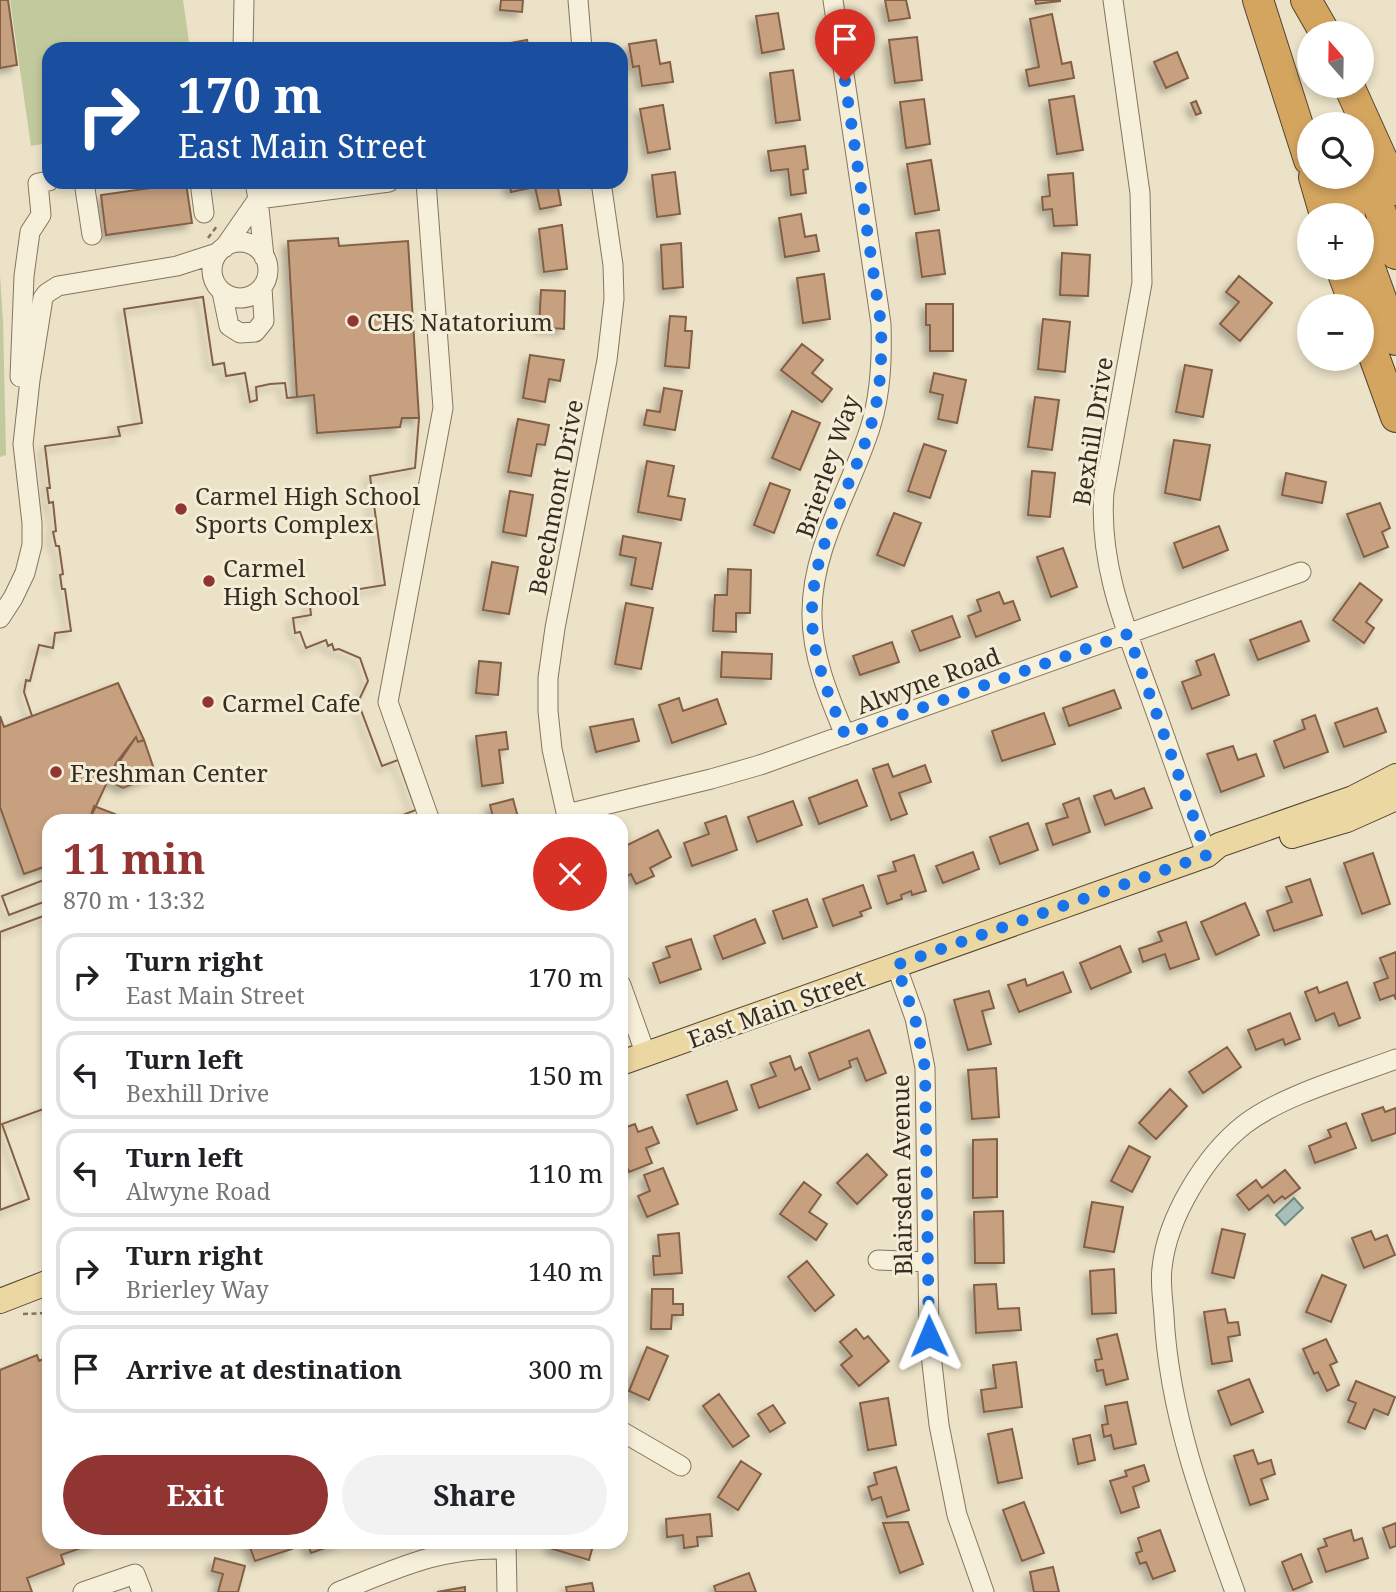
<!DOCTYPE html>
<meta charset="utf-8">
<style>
:root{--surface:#fff;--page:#f2f2f2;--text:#202124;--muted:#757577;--line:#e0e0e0;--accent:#903532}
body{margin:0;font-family:"Noto Serif",serif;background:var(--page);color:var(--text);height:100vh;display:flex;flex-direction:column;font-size:26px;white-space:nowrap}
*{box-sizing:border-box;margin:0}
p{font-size:23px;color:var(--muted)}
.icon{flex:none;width:38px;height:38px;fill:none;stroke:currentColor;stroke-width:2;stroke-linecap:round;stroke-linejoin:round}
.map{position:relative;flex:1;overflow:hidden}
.details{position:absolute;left:42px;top:814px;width:586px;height:735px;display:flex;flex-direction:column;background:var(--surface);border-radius:21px;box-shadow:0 4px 10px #0003}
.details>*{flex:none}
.top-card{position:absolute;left:42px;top:42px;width:586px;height:147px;border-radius:21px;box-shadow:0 4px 10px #0003;background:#1a4fa0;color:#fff;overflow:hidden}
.needle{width:46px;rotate:340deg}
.fabs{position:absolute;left:1297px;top:21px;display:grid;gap:14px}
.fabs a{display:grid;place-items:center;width:77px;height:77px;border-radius:50%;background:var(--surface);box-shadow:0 4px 10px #0003;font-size:35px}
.pin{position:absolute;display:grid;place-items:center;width:60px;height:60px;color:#fff;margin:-72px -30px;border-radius:50% 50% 50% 0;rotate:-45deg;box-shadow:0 0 7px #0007}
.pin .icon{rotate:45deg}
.me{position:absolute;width:77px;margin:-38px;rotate:359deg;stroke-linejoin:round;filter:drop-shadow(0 0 5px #0008)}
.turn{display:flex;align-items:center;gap:24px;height:147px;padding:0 21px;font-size:32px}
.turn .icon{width:91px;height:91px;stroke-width:2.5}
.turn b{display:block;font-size:49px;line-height:60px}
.round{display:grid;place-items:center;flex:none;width:74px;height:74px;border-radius:37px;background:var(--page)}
.headline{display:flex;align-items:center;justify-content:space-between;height:119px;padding:0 21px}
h1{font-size:42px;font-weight:700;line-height:52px;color:var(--accent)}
.button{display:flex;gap:14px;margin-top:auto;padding:14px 21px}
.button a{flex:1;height:80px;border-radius:42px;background:var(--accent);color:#fff;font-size:28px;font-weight:700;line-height:80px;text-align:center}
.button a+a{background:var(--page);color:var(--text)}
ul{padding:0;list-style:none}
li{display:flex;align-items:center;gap:21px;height:88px;margin:0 14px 10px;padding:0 7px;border:4px solid var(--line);border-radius:21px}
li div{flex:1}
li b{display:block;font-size:26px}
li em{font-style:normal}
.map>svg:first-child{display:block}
.green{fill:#c2c99c}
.water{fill:#a8bfb9;stroke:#6f8d87;stroke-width:2}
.building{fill:#c7a080;stroke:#836045;stroke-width:2;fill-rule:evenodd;filter:url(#shadow)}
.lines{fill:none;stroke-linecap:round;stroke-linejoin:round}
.minor-casing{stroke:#86755e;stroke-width:21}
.major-casing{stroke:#544332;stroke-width:26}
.highway-casing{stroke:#544332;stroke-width:32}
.path{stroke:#86755e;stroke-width:2.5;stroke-dasharray:5 3.5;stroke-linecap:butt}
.minor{stroke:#f6efda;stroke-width:19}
.major{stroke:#ebd7a2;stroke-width:24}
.highway{stroke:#d4a55f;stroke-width:30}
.route{stroke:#1a73e8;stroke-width:12;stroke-dasharray:0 21.6}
.poi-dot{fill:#903532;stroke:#f3ecd6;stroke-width:2.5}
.labels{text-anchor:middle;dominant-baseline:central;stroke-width:6;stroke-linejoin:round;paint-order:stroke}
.poi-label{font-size:24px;fill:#372c20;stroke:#f3ecd6;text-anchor:start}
.street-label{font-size:24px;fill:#372c20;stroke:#f3ecd6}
</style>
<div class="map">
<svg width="1396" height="1592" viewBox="0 0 1396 1592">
<defs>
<filter id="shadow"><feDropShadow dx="-5" dy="5" stdDeviation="3.5" flood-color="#0004"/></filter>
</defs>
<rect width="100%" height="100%" fill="#ebe2c7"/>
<path class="green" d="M10,0h173l7,49h-141v94l-18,3z
M0,275l3,46 3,134 -6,2z"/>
<path class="water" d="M1294,1198l9,10 -18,17 -9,-10z"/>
<path class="building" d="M0,0h8l9,65 -17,3z
M501,0h22l-1,12 -22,-2z
M885,0h21l4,18 -21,3z
M1035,0h25v1l-24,3z
M778,13l6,36 -22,4 -6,-37z
M1052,14l10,50 9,-2 3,16 -45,8 -3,-16 13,-3 -9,-48z
M917,37l5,43 -27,3 -6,-43z
M527,40l2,9h-28l-1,-4z
M656,40l4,24 10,-2 3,20 -31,4 -3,-20 -6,1 -4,-23z
M1177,52l11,26 -22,10 -12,-26z
M793,70l7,50 -24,3 -6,-50z
M1074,96l9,54 -26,4 -8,-54z
M924,99l6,45 -24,4 -6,-46z
M1196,101l5,12 -5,2 -5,-12z
M663,105l7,44 -22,4 -8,-44z
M805,146l3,23 -5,1 3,23 -15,2 -3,-26 -17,2 -3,-20z
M931,160l8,50 -24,4 -8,-50z
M675,172l5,42 -23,3 -5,-42z
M1073,173l4,52 -23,1 -2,-17 -9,1 -1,-13 8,-1 -2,-21z
M509,182h48l4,23 -21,4 -5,-22 -24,5z
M186,183l6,40 -86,12 -5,-40z
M801,214l4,23 11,-2 3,16 -34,6 -6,-39z
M562,225l5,44 -23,3 -5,-43z
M939,230l6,44 -23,3 -6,-44z
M338,238l1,8 69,-5 11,177 -4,50 -45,8 15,109 -76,12 2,18 -18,3 2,15 5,-1 6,16 20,-8 2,6 4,-2 2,6 5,-1 21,9 8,23 -10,21 24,64 16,-6 18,50 -16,6 2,5h-290l3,-7 -21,-8 -5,15h-40v56l-4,-10 -21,7 -24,-67v-91l4,11 28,-11 -8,-24 2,-12 4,1 9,-36 14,3 2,-15 16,-2 -6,-42h-3l-2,-14 3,-1 -4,-28h-3l-3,-14 3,-1 -3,-29 -4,1 -2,-15h3l-5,-42 75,-10 -2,-9 24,-4 -18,-114 79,-12 10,68 11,-2 2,13 19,-3 5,29 7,-2 -1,-13 14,-3 15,-1 2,15 10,-1 -9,-156zM136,737l2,5 6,-2 12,35 -33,13 -16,-8z
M338,238l1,8 69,-5 11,177 -4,50 -45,8 15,109 -76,12 2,18 -18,3 2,15 5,-1 6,16 20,-8 2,6 4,-2 2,6 5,-1 21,9 8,23 -10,21 24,64 16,-6 18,50 -16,6 2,5h-353v56l-4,-10 -21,7 -24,-67v-91l4,11 28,-11 -8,-24 2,-12 4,1 9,-36 14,3 2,-15 16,-2 -6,-42h-3l-2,-14 3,-1 -4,-28h-3l-3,-14 3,-1 -3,-29 -4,1 -2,-15h3l-5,-42 75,-10 -2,-9 24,-4 -18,-114 79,-12 10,68 11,-2 2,13 19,-3 5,29 7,-2 -1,-13 14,-3 15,-1 2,15 10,-1 -9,-156z
M338,238l1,8 69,-5 11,177h-17l-2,9 -83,6 -3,-38 -17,2 -9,-156z
M681,243l2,44 -20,2 -2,-44z
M1062,253l28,2 -2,41 -28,-1z
M824,274l6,45 -27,4 -6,-45z
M1239,276l33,27 -32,38 -20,-17 19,-22 -13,-10z
M541,290l24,1 -1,38 -25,-2z
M926,304h27v47h-23v-26h-4z
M670,316l16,1 -1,14h7l-3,37 -24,-2z
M1043,319l27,3 -5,50 -27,-3z
M802,344l21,16 -11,13 20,16 -10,13 -41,-32z
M530,355l34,5 -4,21 -11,-2 -4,23 -22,-4z
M1185,365l27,5 -9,47 -27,-5z
M934,373l32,7 -9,43 -19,-4 5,-24 -13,-3z
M664,388l18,3 -7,39 -31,-5 3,-15 13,2z
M1035,397l24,3 -7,50 -24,-3z
M792,411l28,12 -20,47 -28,-12z
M518,419l31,6 -4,20 -8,-1 -6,32 -23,-4z
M1174,440l36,5 -10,55 -35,-7z
M924,444l22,7 -16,47 -22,-7z
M647,461l27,5 -6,30 17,3 -4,21 -43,-8z
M1032,471l23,2 -5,44 -22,-2z
M1286,473l40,9 -4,21 -40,-8z
M770,483l20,7 -16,43 -20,-8z
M510,491l23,4 -7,41 -23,-4z
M1380,503l10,25 -8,4 6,15 -24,10 -17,-43z
M894,513l27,10 -17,43 -27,-11z
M1219,526l9,24 -45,18 -9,-25z
M623,536l38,7 -9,46 -21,-4 5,-27 -16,-3z
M1063,548l14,39 -26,10 -14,-40z
M492,562l26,5 -9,47 -26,-4z
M728,569l23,1 -1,43h-14v19l-23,-1 2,-36h12z
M1360,583l22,17 -16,22 8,6 -10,15 -31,-23z
M999,592l5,12 9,-3 7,19 -44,17 -8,-21 13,-5 -4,-11z
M626,603l27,5 -12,61 -26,-5z
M952,616l8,21 -40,14 -8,-20z
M1301,621l8,20 -51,19 -8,-20z
M892,642l7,20 -39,13 -7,-19z
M722,652l50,2 -1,25 -50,-2z
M1214,654l15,41 -37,14 -10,-27 19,-7 -5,-14z
M479,661l22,2 -3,32 -22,-2z
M118,683l26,57 -6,2 -2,-5 -20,26 -27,58h-40v44l-25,9 -24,-67v-91l4,11z
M1114,690l7,18 -52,18 -6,-18z
M679,698l4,13 34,-12 9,25 -54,19 -13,-38z
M1377,708l9,24 -42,15 -9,-24z
M1044,713l11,31 -53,17 -10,-30z
M1315,715l13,37 -44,16 -10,-27 31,-12 -3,-9z
M633,719l6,22 -43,11 -6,-25z
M506,732l2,17 -9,1 4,33 -21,3 -6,-50z
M1233,746l5,14 18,-6 8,22 -43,16 -14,-38z
M888,764l5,13 32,-12 6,17 -32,11 8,21 -16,6 -18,-51z
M857,780l10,26 -48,18 -10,-26z
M1144,788l8,20 -47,17 -11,-29 17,-6 4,9z
M1079,798l11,34 -37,13 -7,-21 22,-7 -5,-13z
M513,799l6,22h-25l-4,-16z
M793,801l9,24 -45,17 -9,-25z
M726,816l11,34 -45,16 -8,-23 25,-9 -4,-11z
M1028,823l10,27 -38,14 -10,-27z
M658,830l13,27 -21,11 4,8 -18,8 -5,-10 -8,4 -2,-30z
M973,852l6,17 -36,14 -7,-17z
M1373,853l17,51 -28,10 -18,-51z
M914,855l12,36 -14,4 -1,-4 -10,4 1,4 -15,5 -9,-28 18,-5 -3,-9z
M49,878v22l-40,15 -7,-19z
M49,878v22l-40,15 -7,-19z
M1310,879l12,36 -48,16 -7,-20 25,-9 -6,-15z
M863,885l8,23 -11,4 2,4 -29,10 -10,-27z
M807,899l10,28 -34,12 -10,-28z
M1245,903l14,32 -43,20 -15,-33z
M49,914v193l-47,17 27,75 -29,11v-278z
M49,914v193l-47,17 27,75 -29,11v-278z
M755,919l10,24 -42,16 -9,-23z
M1186,922l13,37 -29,10 -5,-15 -22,8 -4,-13 23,-8 -4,-9z
M691,939l10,30 -41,14 -7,-20 17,-6 -4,-10z
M1120,946l11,26 -40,17 -11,-26z
M1396,952v48l-2,-5 -14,5 -6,-17 14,-5 -8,-20z
M1063,972l8,20 -52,20 -11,-27 17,-6 2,7z
M1347,982l13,36 -21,8 -5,-13 -18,8 -11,-29 12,-5 2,6z
M989,991l5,17 -12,3 9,33 -23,6 -14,-50z
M1290,1013l10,26 -15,6 -2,-6 -27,11 -8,-20z
M869,1030l17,43 -20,8 -9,-23 -8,3 2,6 -32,13 -10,-27z
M1227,1047l14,20 -38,26 -14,-21z
M790,1056l5,14 6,-3 9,22 -51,19 -8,-23 25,-9 -6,-13z
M996,1068l3,49 -27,2 -4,-49z
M727,1081l10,29 -40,14 -10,-29z
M1170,1089l17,17 -31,33 -17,-16z
M1383,1107l2,5 11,-4v25l-24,8 -10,-27z
M1346,1123l10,25 -41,15 -6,-17 22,-9 -3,-7z
M635,1124l3,8 14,-5 7,16 -13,5 6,15 -23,9 -8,-21v-22z
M997,1139v58l-24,1v-58z
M1129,1146l21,11 -18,35 -21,-11z
M867,1154l20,21 -30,29 -20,-21z
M663,1168l15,36 -31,13 -9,-21 12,-5 -6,-16z
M1285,1170l15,18 -15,11 -3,-3 -8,7 -6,-8 -19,15 -12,-15 19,-15 6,8z
M804,1182l17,13 -12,17 18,12 -11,16 -36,-26z
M1092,1202l31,5 -9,45 -30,-5z
M1003,1211l1,52h-29l-1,-51z
M1222,1229l23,5 -11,44 -22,-5z
M1371,1231l4,9 12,-5 8,20 -31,13 -12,-30z
M679,1233l3,40 -28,2 -1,-19h7l-2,-21z
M807,1261l27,34 -19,16 -27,-34z
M1114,1269l2,44 -24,1 -2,-43z
M1322,1275l24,10 -15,37 -25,-10z
M996,1284l2,25 21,-1 2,22 -45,3 -2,-48z
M652,1289h21v15h10v11h-11l-1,14h-20z
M1225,1309l3,14 10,-1 2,13 -12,2 4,24 -20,3 -8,-52z
M856,1329l8,10 4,-3 21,25 -30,25 -18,-21 11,-9 -12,-14z
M1117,1334l11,45 -22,6 -3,-15 -6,1 -2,-11 7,-1 -5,-20z
M1326,1339l11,23 -7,3 9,20 -12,6 -9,-19 -4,2 -11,-25z
M647,1347l21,9 -19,44 -20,-9z
M37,1355l2,6 9,-4 1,2v183h48l-36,13 3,9 -37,14 5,14h-32v-222z
M1016,1362l6,45 -38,5 -3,-22 15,-2 -3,-23z
M1249,1379l14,33 -32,13 -13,-34z
M1356,1381l39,16 -7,18 -14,-6 -9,20 -17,-7 8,-19 -8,-3z
M719,1394l30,42 -16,11 -30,-41z
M888,1398l8,47 -28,5 -8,-47z
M1127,1402l9,42 -22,5 -3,-14 -7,2 -2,-12 6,-1 -3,-18z
M773,1405l12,18 -15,9 -12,-18z
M1012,1429l10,49 -24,5 -10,-49z
M1090,1435l5,25 -17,4 -5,-25z
M1253,1450l5,14 13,-4 4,14 -14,5 7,20 -18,6 -16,-49z
M741,1461l20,13 -23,36 -20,-13z
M1144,1465l5,16 -16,6 6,20 -18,6 -11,-32 17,-5 -2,-5z
M896,1467l13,43 -22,7 -6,-20 -9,3 -4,-13 9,-3 -3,-11z
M1024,1502l20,51 -22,8 -19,-51z
M710,1514l2,22 -15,1 1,9 -14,2 -1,-13 -16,2 -1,-18z
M908,1522l15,42 -23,9 -17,-50z
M1396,1523v23l-6,2 -7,-20z
M1160,1530l15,41 -22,8 -7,-17 -6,2 -4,-11 6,-2 -4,-13z
M1351,1530l3,11 8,-3 6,20 -42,14 -8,-23 9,-3 -3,-7z
M248,1542h41l3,7 -37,12z
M307,1542h35l-31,11z
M552,1542h42l-5,18 -39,-12z
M1301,1554l11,28 -19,8 -11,-28z
M215,1558l30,8 -7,26h-20l5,-18 -11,-3z
M1053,1567l6,25h-25l-4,-20z
M749,1573l7,19h-40l-2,-6z
M592,1583l2,9h-27l-1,-5z
M465,1587v5h-28z"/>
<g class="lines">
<defs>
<path id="minor" d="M578,0l4,49
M833,0l48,324c1,34 0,68 -10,101 -19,62 -59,121 -59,187 -1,42 17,85 33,123
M1113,0l27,193 2,90 -38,209c-6,75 24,142 49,212 18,50 35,101 54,151
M243,49l1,-49
M84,182l8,53
M200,182l4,31
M255,182l3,17 131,-17
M426,182l17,226 -55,294 42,119
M212 270a28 28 0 1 1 56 0a28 28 0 1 1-56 0Z
M224,248l34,-49 6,58
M222,292l7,34 11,7 15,-1 9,-11 -2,-34
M20,377l4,-101 6,-44 11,-17 -3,-32 11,-2
M0,618l13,-20 12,-25 7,-28v-22l-9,-79 7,-64 13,-82 4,-5 11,-7 119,-20 40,-13
M567,814l144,-35 49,-14 541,-193
M568,821l-16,-72 -4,-38v-33l7,-50 52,-268 7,-61 -1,-34 -12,-83
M896,965l19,53 10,50 4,269 10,88 18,90 27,77
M621,985l25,70
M878,1260l50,2
M621,1431l60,35
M506,1542l1,50
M83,1592l52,-18 7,18
M338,1592c58,-23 102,-45 166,-43
M1235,1592c-33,-90 -66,-180 -71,-276 -1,-16 -4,-33 -2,-48 5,-50 43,-113 83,-144 38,-29 106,-48 151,-65"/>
<path id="major" d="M1292,836l55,-16 49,-22
M621,1063l586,-208 12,-10 134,-47 43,-22
M0,1301l49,-19"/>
<path id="highway" d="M1258,0l51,160
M1306,0l19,33
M1349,86l47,104
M1362,161l34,93
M1314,177l11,38
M1336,177l14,38
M1362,246l34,94
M1341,268l14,38
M1362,323l34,94"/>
</defs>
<use href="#minor" class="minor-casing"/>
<use href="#major" class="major-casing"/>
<use href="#highway" class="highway-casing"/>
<path class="path" d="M208,238l9,-12
M23,1314l26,-1"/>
<use href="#minor" class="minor"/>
<use href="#major" class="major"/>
<use href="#highway" class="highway"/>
</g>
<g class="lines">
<path class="route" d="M845,81l36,243c1,34 0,68 -10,101 -19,62 -59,121 -59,187 -1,42 17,85 33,123l283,-101 79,221 -311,110 19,53 10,50 4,268"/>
</g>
<g class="poi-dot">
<circle cx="353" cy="321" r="7"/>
<circle cx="181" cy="509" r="7"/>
<circle cx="209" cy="581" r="7"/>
<circle cx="208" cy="702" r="7"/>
<circle cx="56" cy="772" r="7"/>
</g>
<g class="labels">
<g class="poi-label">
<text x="367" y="321">CHS Natatorium</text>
<text x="195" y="495">Carmel High School<tspan x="195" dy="28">Sports Complex</tspan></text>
<text x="223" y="567">Carmel<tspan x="223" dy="28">High School</tspan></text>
<text x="222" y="702">Carmel Cafe</text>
<text x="70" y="772">Freshman Center</text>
</g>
<g class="street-label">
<text transform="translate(1092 431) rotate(-81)">Bexhill Drive</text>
<text transform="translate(827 466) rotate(-71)">Brierley Way</text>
<text transform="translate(555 497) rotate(-79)">Beechmont Drive</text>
<text transform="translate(928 680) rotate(-20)">Alwyne Road</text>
<text transform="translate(776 1008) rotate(-20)">East Main Street</text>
<text transform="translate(901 1175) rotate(-91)">Blairsden Avenue</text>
</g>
</g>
</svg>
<div class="fabs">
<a><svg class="needle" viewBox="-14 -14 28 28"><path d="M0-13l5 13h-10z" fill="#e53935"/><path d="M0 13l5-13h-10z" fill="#757577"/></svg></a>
<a><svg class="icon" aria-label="search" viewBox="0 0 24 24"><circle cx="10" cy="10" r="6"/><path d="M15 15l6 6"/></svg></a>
<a>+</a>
<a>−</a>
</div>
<div class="pin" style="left:845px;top:81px;background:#d93025"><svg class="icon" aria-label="arrive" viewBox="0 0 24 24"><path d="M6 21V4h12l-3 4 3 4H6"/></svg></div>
<svg class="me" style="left:929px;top:1336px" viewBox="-20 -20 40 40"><path d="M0-17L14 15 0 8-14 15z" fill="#1a73e8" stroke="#fff" stroke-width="4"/></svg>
<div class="top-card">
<div class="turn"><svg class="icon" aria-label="right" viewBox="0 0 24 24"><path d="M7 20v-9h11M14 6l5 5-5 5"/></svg><div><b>170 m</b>East Main Street</div></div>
</div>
<section class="details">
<div class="headline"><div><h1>11 min</h1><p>870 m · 13:32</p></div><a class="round" style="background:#d93025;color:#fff"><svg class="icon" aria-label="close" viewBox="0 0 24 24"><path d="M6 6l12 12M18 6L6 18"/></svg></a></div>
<ul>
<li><svg class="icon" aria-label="right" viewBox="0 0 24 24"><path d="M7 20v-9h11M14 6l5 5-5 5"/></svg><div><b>Turn right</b><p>East Main Street</p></div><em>170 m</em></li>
<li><svg class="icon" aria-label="left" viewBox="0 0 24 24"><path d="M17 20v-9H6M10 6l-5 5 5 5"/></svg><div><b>Turn left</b><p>Bexhill Drive</p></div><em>150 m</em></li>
<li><svg class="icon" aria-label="left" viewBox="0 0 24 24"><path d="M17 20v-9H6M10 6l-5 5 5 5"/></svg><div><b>Turn left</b><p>Alwyne Road</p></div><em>110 m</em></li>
<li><svg class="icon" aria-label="right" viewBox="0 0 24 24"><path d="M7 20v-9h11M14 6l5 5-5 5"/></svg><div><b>Turn right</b><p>Brierley Way</p></div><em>140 m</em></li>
<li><svg class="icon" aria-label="arrive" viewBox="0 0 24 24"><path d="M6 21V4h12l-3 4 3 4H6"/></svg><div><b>Arrive at destination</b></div><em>300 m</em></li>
</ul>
<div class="button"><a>Exit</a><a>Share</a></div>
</section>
</div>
